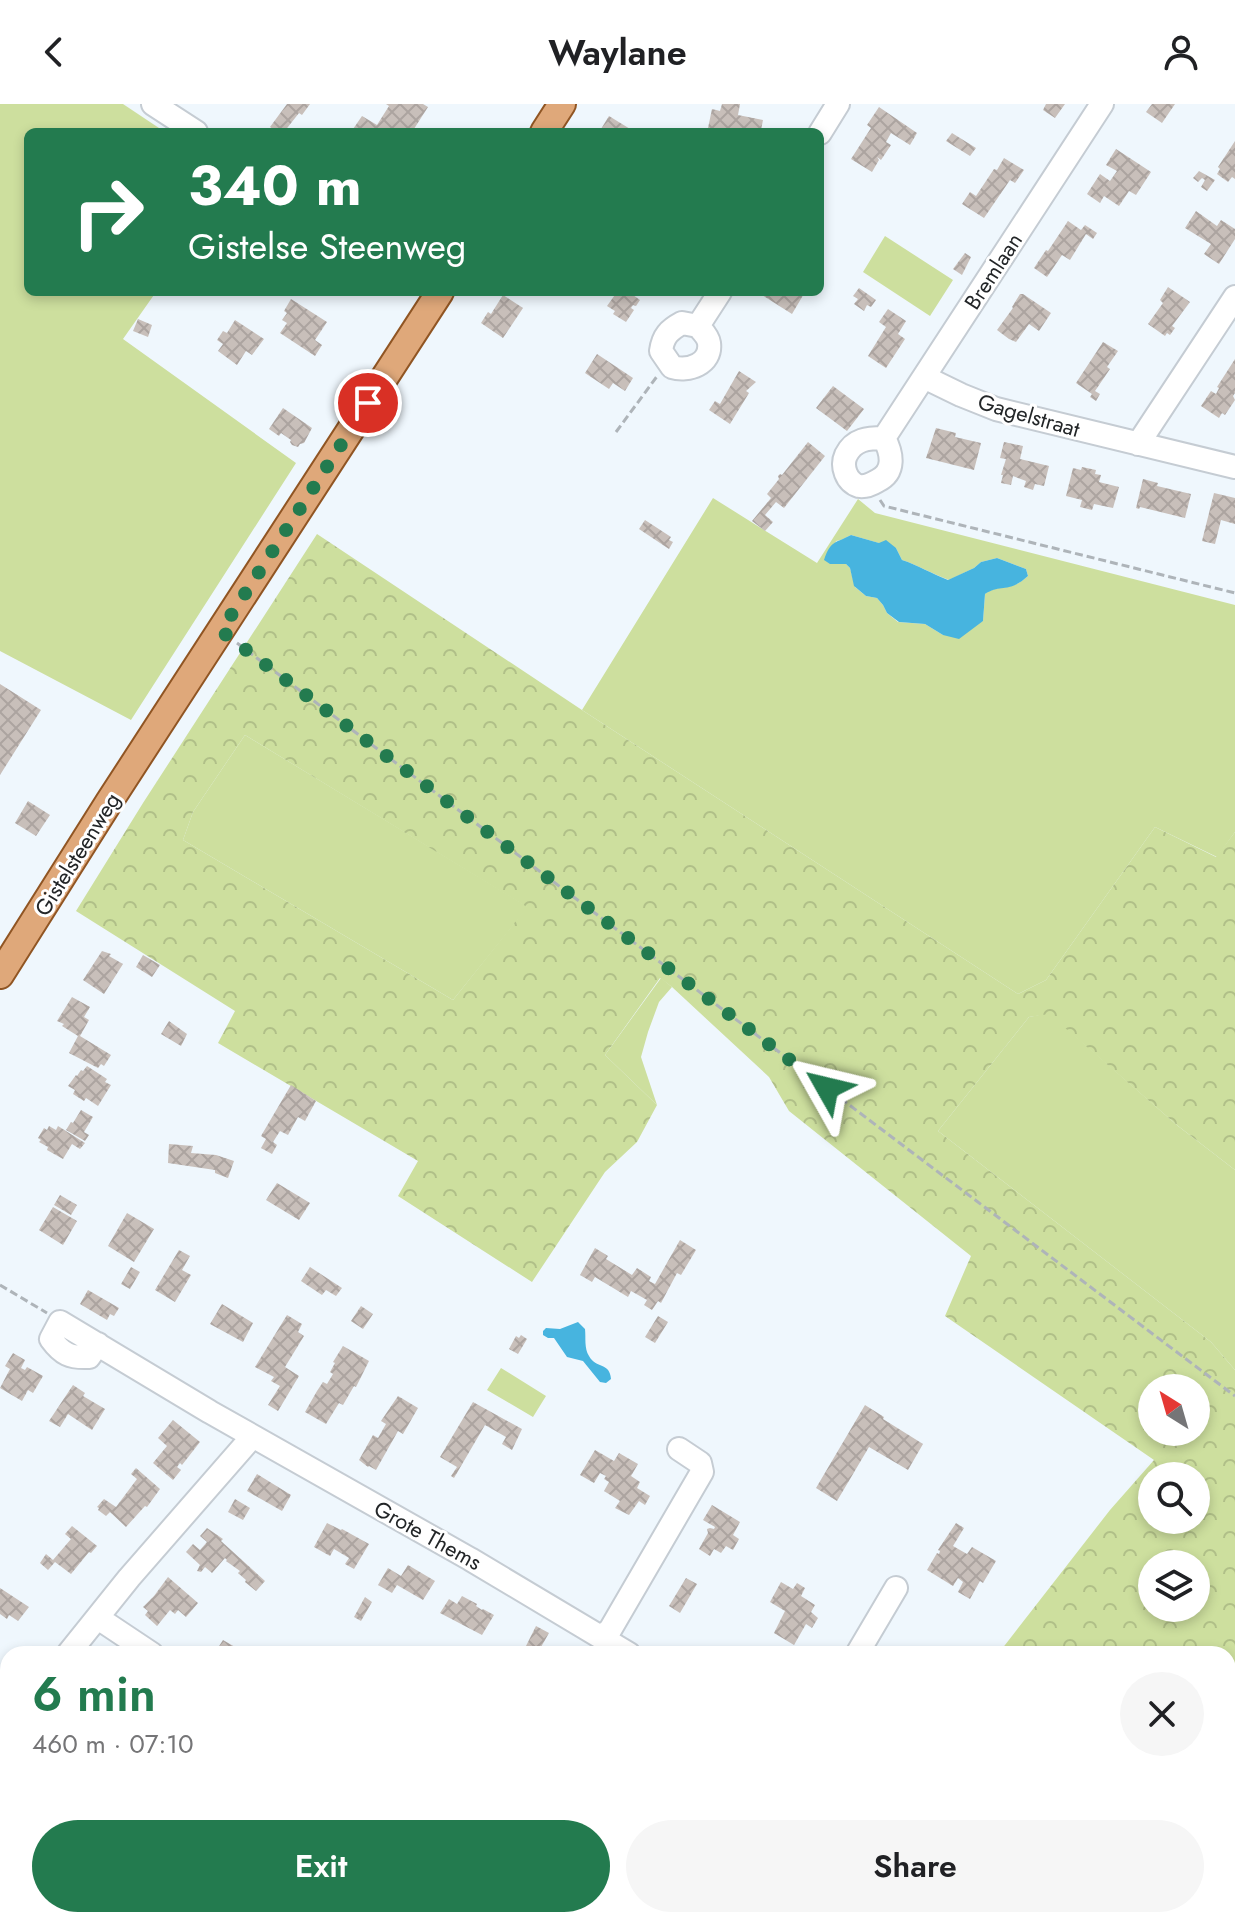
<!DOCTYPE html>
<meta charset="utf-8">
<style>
:root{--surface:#fff;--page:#f6f6f6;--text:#202124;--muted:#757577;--accent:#237b4f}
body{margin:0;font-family:Jost,sans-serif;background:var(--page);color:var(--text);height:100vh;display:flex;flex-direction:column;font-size:30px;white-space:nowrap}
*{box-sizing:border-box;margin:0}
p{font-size:26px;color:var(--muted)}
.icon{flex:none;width:44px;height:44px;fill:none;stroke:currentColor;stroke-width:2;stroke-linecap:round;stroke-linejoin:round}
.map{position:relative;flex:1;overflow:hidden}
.details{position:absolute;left:0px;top:1542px;width:1236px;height:282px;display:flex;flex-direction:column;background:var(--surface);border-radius:24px 24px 0 0;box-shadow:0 4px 12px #0003}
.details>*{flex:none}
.hud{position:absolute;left:24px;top:24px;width:800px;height:168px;border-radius:12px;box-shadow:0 4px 12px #0003;background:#237b4f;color:#fff;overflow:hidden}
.needle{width:52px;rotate:323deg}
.tools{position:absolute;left:1138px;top:1270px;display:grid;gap:16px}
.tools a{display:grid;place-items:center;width:72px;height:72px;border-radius:50%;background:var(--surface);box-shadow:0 4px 12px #0003;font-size:40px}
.pin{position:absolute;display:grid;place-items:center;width:68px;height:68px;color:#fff;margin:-34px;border:4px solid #fff;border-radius:50%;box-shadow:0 2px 8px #0007}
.me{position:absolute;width:88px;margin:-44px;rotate:307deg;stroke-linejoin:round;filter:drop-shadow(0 0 6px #0008)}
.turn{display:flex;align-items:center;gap:28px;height:168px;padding:0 32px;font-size:36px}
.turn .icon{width:104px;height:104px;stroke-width:2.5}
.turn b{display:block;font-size:56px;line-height:68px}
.round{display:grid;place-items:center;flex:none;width:84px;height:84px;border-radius:42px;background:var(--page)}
.head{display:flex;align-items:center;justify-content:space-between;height:136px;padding:0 32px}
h1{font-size:48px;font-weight:600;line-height:60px;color:var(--accent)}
.action{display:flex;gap:16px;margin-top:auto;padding:16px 32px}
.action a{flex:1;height:92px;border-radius:48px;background:var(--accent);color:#fff;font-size:32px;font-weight:600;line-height:92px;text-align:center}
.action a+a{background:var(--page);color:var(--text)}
header{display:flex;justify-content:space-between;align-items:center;height:104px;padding:0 32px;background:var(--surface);font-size:36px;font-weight:600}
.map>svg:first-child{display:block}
.green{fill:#cddf9e;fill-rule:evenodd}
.forest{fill:url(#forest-crowns);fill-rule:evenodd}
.water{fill:#47b4df}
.building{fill:url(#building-cross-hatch)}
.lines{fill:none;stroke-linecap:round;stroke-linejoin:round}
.minor-casing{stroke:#c5ccd3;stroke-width:26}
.major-casing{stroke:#905523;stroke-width:30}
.path{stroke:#aeb4b9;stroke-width:3;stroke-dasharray:8 4;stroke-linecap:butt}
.minor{stroke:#fff;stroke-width:22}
.major{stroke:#dfa87a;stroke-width:26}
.route{stroke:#237b4f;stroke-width:14;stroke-dasharray:0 25.2}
.labels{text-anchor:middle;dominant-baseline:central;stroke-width:6;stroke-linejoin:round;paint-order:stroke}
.street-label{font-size:22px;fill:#232628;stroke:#fff}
</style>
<header><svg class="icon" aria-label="back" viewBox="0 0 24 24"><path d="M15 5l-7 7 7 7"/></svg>Waylane<svg class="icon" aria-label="person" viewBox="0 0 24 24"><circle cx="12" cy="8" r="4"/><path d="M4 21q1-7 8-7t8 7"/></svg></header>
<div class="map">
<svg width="1235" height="1823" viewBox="0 0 1235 1823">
<defs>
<pattern id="forest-crowns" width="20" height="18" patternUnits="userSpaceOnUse" patternTransform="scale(2)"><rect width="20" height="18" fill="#cddf9e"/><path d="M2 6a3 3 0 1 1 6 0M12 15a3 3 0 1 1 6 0" fill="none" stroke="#b0bf88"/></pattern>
<pattern id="building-cross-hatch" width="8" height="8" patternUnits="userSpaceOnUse" patternTransform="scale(2)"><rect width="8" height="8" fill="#c8bfba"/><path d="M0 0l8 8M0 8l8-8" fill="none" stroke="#aca4a0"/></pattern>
</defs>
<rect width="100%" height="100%" fill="#eff7fd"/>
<path class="green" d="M0,0h123l42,28h-137v160h128l-33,47 173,124 -165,257 -131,-69z
M885,132l68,44 -23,36 -67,-44z
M713,394l104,65 41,-64 17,14 360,92v227l-18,25 -62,-30 -109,153 -28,14 -436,-284zM851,431l45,13 6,12c16,5 30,14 47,20l25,-12 7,-6 16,-4 29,11 2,7c-20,18 -27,6 -43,18l-2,27 -40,14 -18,-11 -27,-2 -11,-9 -4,-8 -6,-7 -11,-2 -11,-9 -5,-19 -4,-4h-16l6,-23 5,-1z
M245,631l283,172 -75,93 -270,-160 10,-28z
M661,874l11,9 -13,15 -11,30 -7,25 16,48 -52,-50z
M1049,909l129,113 57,44v200l-24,-28 -273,-211 91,-114z
M501,1264l45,28 -13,21 -46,-27z"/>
<path class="forest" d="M317,430l265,176 436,284 28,-14 109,-153 61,30 19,-25v338l-57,-44 -129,-112 -20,3 -91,114 273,211 24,28v451l-7,-5v-162h-230l112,-144 44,-50 -209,-144 26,-60 -182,-145 -20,-34 -97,-90 -12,-9 -55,77 52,50 -20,37 -32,30 -73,110 -134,-86 20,-35 -200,-118 17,-32 -159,-100 67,-108zM245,631l282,172 -74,93 -270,-160 10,-28zM1152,1284h44v44h-44zM1152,1372h44v44h-44zM1152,1460h44v44h-44z"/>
<path class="water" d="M851,431l28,8 7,-3 10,8 6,12c16,5 30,14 46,20l26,-12 7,-6 16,-4 29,11 2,7c-20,18 -27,7 -43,18l-2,27 -24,18 -16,-4 -18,-11 -26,-2 -12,-9 -4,-8 -6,-7 -11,-2 -12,-10 -4,-18 -4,-4h-16l-6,-4c7,-20 10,-16 27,-25z
M578,1218l7,7c1,9 -1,19 4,27 7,13 21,6 22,23l-5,4 -6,-1 -17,-21 -16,-4 -13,-19h-6l-5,-3v-4l3,-3 14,1z"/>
<path class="building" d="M287,0h23l-8,11 -3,-2 -15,19h-7l-7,-5z
M386,0h37l5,3 -16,25h-61l11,-16 15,9 12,-19z
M722,0h18l-2,11 25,5 -2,10 -6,-1 -1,3h-29l-17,-4 4,-19 8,2z
M1046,0h19l-10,14 -12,-8z
M1152,0h23l-13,19 -16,-11z
M879,3l38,26 -7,12 -19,-12 -5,9 5,3 -10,15 -4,-3 2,3 -7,12 -21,-13 20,-31 -4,-3z
M609,12l26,16h-29l-5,-3z
M952,29l24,15 -6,8 -24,-15z
M1235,37v38l-3,-2 -4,5 -11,-8 3,-5 -2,-2z
M1116,45l35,23 -15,23 -7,-4 -10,15 -15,-10 -4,7 -13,-9 13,-20 10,7 7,-10 -11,-6z
M1004,54l20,12 -9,13 -5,-3 -26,38 -22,-14 8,-12 6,4 18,-27 3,1z
M1199,67l16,9 -8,11 -6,-4 4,-7 -3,-2 -4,4 -5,-4z
M1196,107l21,15 4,-6 14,9v10l-16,25 -15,-10 7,-10 -26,-16z
M1068,117l13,9 4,-5 12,8 -4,6 -7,-5 -16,26 -8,-5 -15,22 -13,-9 12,-18 2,1z
M965,149l6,4 -9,18 -9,-6z
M1168,183l22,15 -18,24 3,2 -5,7 -3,-2 -2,3 -17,-12 15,-21 -3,-3z
M859,184l17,12 -5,7 -4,-2 -3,6 -10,-7 4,-5 -5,-3z
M617,188h18l-2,3 7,5 -4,6 -3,-1 -2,3 3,2 -8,12 -13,-8 2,-3 -8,-5z
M764,188h41l-13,22 -30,-19z
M1020,190h3l28,19 -12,18 -10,-7 -13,18 -7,-3 -12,-9 16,-22 -1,-1z
M503,191l20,13 -20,30 -22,-15 7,-11 3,2z
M291,195l36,23 -12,18 7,5 -7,11 -35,-23 7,-10 -5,-3 5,-7 -3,-2z
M888,205l18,12 -8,13 7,5 -19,29 -18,-12 18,-29 -7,-5z
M138,215l14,6 -4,12 -15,-6z
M235,216l29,19 -12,16 -6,-4 -9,14 -19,-14 5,-7 -6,-4 6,-9 4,2z
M1103,238l15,9 -11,16 3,2 -15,22 5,3 -4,7 -6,-4 2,-3 -16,-11z
M597,250l36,24 -8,13 -12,-8 -4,6 -24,-16z
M1235,255v34l-2,3 2,4 -10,15 -3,-2 -3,5 -18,-12 10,-15 5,3 3,-6 -2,-1z
M739,267l17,11 -10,9 3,2 -19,31 -21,-14 6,-9 5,3z
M833,282l31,23 -17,22 -31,-23z
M283,304l29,20 -8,15 -4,1 -2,3 -6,-2 -2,-3 1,-2 -10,-7 -2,3 -10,-7z
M936,324l20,5 -1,4 26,6 -7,27 -48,-12z
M808,338l17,14 -41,52 -8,-6 -11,13 8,7 -8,9 -13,-10 19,-23 -4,-4 12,-15 -1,-3 2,-2 2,1z
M1004,338l19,4 -3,13 29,7 -5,20 -9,-2 -2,6 -9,-3 2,-6 -13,-5 -2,9 -10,-2 2,-8h-2l5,-16 -6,-1z
M1082,363l14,3 -1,4 6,1 -2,7 20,5 -6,21 -19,-4 -2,6 -12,-3 2,-7 -16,-4 7,-28 8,2z
M1143,375l15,4 -1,3 34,8 -6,24 -45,-11 -1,2 -3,-1z
M1214,389l21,5v26l-14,-4 -6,24 -13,-3z
M645,416l26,17 -2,3 4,2 -4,7 -30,-20z
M0,580l41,26 -41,65z
M28,697l22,14 -14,21 -21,-13z
M102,847l9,3 -2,2 14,8 -19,30 -21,-14z
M143,851l17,10 -8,12 -16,-10z
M72,893l18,10 -6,10 5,3 -9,16 31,19 -7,11 -3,-2 -3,4 -29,-15 9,-17 -16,-10 2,-2 -7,-3z
M169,917l18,13 -6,12 -20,-12z
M87,962l20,13 -2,3 6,3 -13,21 -12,-8 -2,3 -11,-7 2,-4 -7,-4 8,-11 1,1 4,-6 2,1z
M291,981l25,16 -11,20 -7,-4 -10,18 -8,-4 -7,11 4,3 -5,9 -11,-6 5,-9 -5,-3z
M81,1006l12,7 -9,15 5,3 -4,6 -19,-11 5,-8 2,1z
M49,1022l7,4 2,-4 27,17 -5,6 -8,-5 -9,15 -16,-9 1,-3 -9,-5 2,-2 -3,-2 6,-10 3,2z
M169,1040l24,2 -2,7 25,2 18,6 -6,17 -13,-5v-3l-47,-7z
M277,1079l33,20 -11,17 -33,-20z
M60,1091l17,10 -6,10 -17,-10z
M53,1103l24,14 -14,24 -24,-15z
M127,1109l27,16 -20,33 -26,-16z
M680,1136l16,10 -15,25 -4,-2 -16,30 -3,-2 -6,9 -8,-5 3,-5 -16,-9 -3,6 -33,-20 -3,5 -12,-7 15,-27 13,8 -2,3 26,16 5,-7 14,9 -2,4 6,3z
M179,1146l11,6 -8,14 9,5 -16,27 -20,-12z
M131,1163l9,5 -10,17 -9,-5z
M310,1163l32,21 -6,8 -10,-6 -4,5 -21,-14z
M88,1186l31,18 -5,8 -4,-2 -3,6 -27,-16z
M222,1200l31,19 -10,19 -33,-18z
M361,1202l12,8 -10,15 -12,-8z
M287,1211l15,9 -4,8 6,4 -19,31 14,9 -21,35 -10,-6 12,-19 -9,-5 3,-4 -19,-10z
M658,1212l10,6 -13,21 -10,-6z
M521,1231l6,4 -9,15 -9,-5 7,-13 3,2z
M343,1242l26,15 -13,26 -2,-1 -11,19 -4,-2 -13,21 -21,-12 12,-21 6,-9 4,2 6,-10 -3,-2 5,-9 -2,-1z
M13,1249l12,7 -4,8 4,2 2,-3 16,9 -10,17 -5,-3 -6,11 -22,-13 10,-19 -5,-3z
M73,1281l12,8 -2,3 22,13 -13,21 -24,-16 -8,13 -11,-6z
M398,1292l20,12 -15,26 -5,-3 -22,39 -7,-4 -1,1 -9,-7 14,-25 5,3 8,-14 -5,-3z
M473,1298l49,27 -10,21 -10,-6 4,-7 -21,-12 -31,53 -3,-2 6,-9 -17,-10z
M865,1301l19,12 -1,2 40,25 -15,26 -39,-23 -32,54 -21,-13z
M173,1316l27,22 -18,23 -2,-2 -3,4 4,3 -8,10 -20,-17 14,-17 -9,-8z
M595,1346l19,11 5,-8 19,11 -7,12 9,6 -3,6 13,8 -5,9 -6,-4 -10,14 -14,-7 5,-7 -16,-10 5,-9 -5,-3 2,-3 -6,-3 -6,10 -14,-8z
M136,1364l24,21 -13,18 -2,-1 -19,21 -16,-15 -4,4 -8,-6 1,-2 -2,-1 7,-8 12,8 21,-28 -6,-5z
M257,1370l34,21 -9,16 -35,-20z
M235,1395l15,9 -7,12 -15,-8z
M712,1401l28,17 -7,13 6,4 -6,11 -7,-4 -5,7 -7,-4 -4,7 -11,-7 9,-16 -1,-4 3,-1 4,1 1,-2 -12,-7z
M327,1419l14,7 1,-1 27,15 -15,25 -9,-5 4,-6 -15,-9 -4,7 -16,-9z
M956,1419l8,5 -11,18 14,8 5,-7 24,14 -13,22 -3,-2 -10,18 -12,-7 5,-10 -5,-4 -5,8 -26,-16 10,-17 2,1 1,-3 -2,-1z
M72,1422l25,20 -6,7 -2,-1 -18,22 -16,-12 -7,8 -8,-7 6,-9 7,6 18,-21 -6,-5z
M207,1424l16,11 -2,2 44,40 -9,10 -11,-9 1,-2 -8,-7 2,-2 -14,-10 1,-1 -2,-2 -13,15 -7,-6 -4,5 -4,-1 3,-6 -14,-13 7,-8 7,6 7,-8 -7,-6z
M408,1461l27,16 -12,19 -26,-15 -5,8 -14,-8 10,-17 13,8z
M168,1473l30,26 -12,14 -8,-7 -3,4 -5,-4 -13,16 -12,-11 3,-4 -5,-4 11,-11z
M686,1474l11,6 -17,29 -11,-7z
M781,1478l12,7 4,-6 8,5 -4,8 14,9 -4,7 7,6 -6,10 -6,-4 -12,21 -20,-12 11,-22 -15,-9z
M0,1484l29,19 -11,14 -9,-6 -2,4 -7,-5z
M462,1492l15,8 -1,2 6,4 1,-1 11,6 -12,20 -42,-22 9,-14 8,5z
M365,1493l7,5 -11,19 -7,-4z
M536,1522l13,7 -12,21h-15z
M223,1536l12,7 -4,7h-17z
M117,1816h42l3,1 -2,6h-45z
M571,1816h42l-4,7h-23z"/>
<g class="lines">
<defs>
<path id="minor" d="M153,0l43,28
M820,29l18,-29
M682,219l16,3c4,5 10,10 11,17 3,21 -21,29 -37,24l-11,-16c2,-15 8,-21 21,-28z
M698,222l22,-34
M924,273l37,18 35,14 239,58
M884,334c8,15 12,34 -7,43 -5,3 -12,6 -18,5 -13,-4 -18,-20 -13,-31 8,-16 22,-17 38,-17l218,-334
M1138,340l97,-147
M98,1240l-9,13c-19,1 -27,-3 -38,-18l9,-17 150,90 260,147 159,95
M98,1514l54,36
M601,1533l9,-7 92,-158 -2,-9 -21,-14
M68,1550l61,-76 123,-141
M857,1550l39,-66
M0,1688l8,-26
M0,1820l9,3
M450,1823l3,-7"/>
<path id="major" d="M544,28l18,-28
M0,871l109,-173 331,-510"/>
</defs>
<use href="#minor" class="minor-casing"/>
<use href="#major" class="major-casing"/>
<path class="path" d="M616,328l42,-57
M880,396l4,6 351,87
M237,539l998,753
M0,1181l47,28
M1228,1591l7,-7
M1038,1816l12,7"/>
<use href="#minor" class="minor"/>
<use href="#major" class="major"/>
</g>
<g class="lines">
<path class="route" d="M368,299l-147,228 606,457"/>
</g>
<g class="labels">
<g class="street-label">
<text transform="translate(993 167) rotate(-57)">Bremlaan</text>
<text transform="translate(1029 311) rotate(16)">Gagelstraat</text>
<text transform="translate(77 750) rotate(-58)">Gistelsteenweg</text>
<text transform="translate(428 1431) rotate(29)">Grote Thems</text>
</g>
</g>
</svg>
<div class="tools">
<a><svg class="needle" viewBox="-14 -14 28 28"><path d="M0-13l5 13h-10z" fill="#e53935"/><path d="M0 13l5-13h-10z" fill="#757577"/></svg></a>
<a><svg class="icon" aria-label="search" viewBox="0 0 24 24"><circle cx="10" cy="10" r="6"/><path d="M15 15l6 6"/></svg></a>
<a><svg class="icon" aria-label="layers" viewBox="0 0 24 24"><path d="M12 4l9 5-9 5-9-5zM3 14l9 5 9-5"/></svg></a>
</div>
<div class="pin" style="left:368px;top:299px;background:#d93025"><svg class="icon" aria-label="arrive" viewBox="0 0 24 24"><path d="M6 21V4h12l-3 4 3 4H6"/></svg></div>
<svg class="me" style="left:827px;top:984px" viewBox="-20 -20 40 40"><path d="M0-17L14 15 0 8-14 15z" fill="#237b4f" stroke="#fff" stroke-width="4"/></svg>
<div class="hud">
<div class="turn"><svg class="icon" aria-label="right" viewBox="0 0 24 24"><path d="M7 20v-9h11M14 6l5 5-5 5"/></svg><div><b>340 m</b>Gistelse Steenweg</div></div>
</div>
<section class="details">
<div class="head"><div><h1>6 min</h1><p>460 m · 07:10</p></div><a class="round"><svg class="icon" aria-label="close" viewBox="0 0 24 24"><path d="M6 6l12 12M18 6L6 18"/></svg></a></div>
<div class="action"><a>Exit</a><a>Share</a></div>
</section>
</div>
